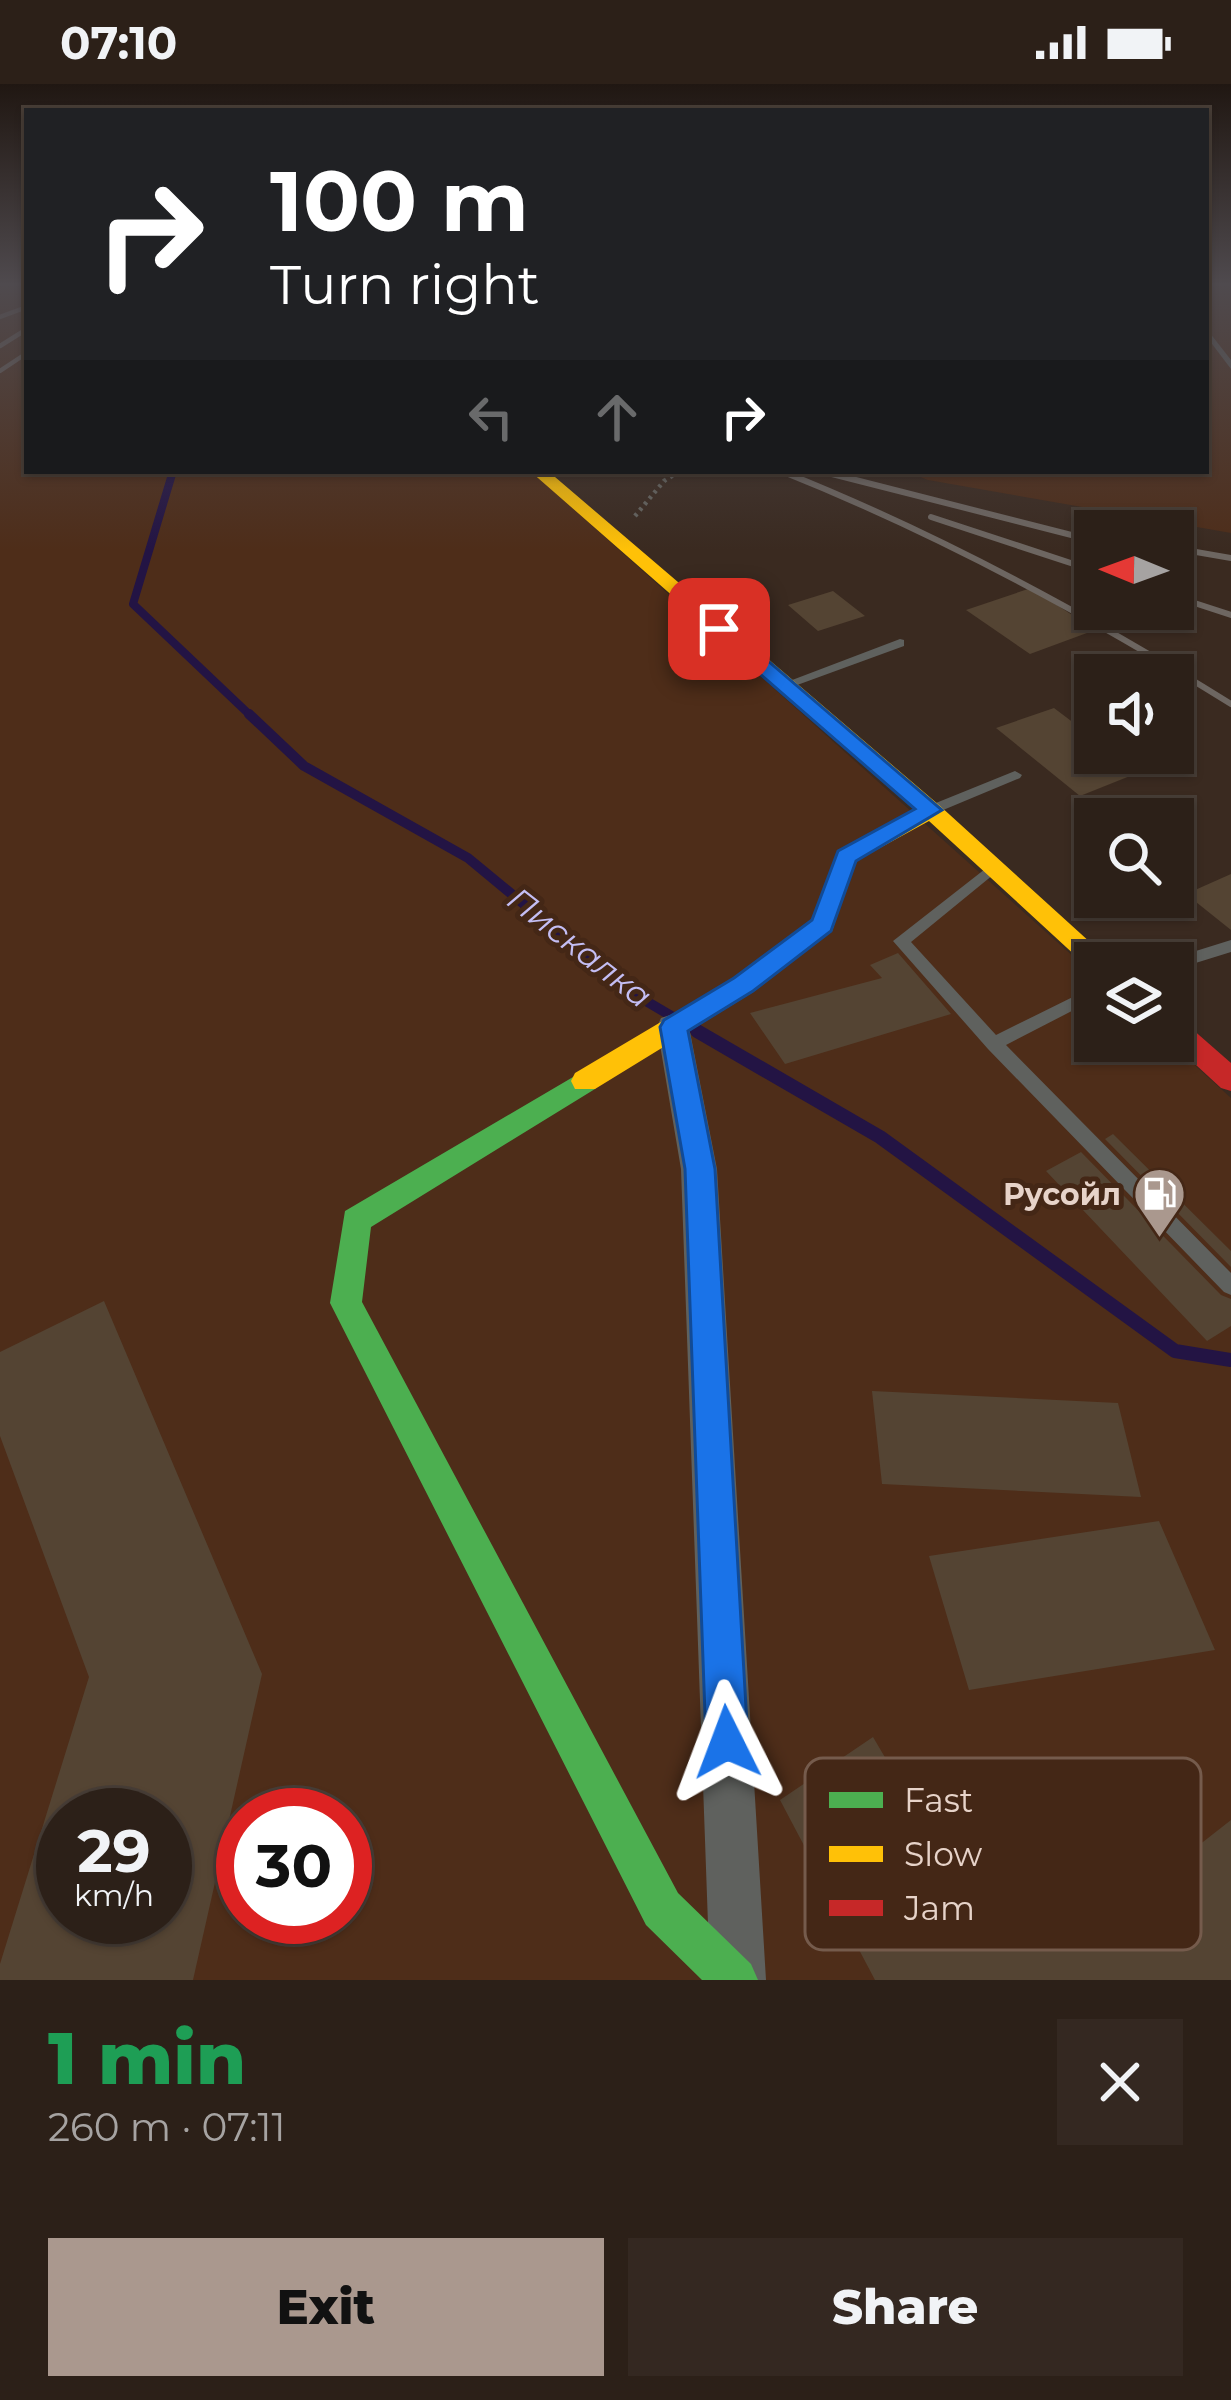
<!DOCTYPE html>
<meta charset="utf-8">
<style>
:root{--surface:#2c2018;--page:#342821;--text:#f1f3f6;--muted:#a6a3a2;--line:#483e37;--accent:#aa988e}
body{margin:0;font-family:Montserrat,sans-serif;background:var(--page);color:var(--text);height:100vh;display:flex;flex-direction:column;font-size:45px;white-space:nowrap}
*{box-sizing:border-box;margin:0}
p{font-size:39px;color:var(--muted)}
.icon{flex:none;width:66px;height:66px;fill:none;stroke:currentColor;stroke-width:2;stroke-linecap:round;stroke-linejoin:round}
.map{position:relative;height:1896px;overflow:hidden}
.side{display:flex;flex-direction:column;background:var(--surface);flex:1}
.side>*{flex:none}
.banner{position:absolute;left:24px;top:24px;width:1185px;height:366px;border-radius:0px;box-shadow:0 3px 9px #0004,0 0 0 3px var(--line);background:#202124;color:#fff;overflow:hidden}
.needle{width:78px;rotate:271deg}
.tools{position:absolute;left:1074px;top:426px;display:grid;gap:24px}
.tools a{display:grid;place-items:center;width:120px;height:120px;border-radius:0px;background:var(--surface);box-shadow:0 3px 9px #0004,0 0 0 3px var(--line);font-size:60px}
.speed{position:absolute;left:36px;top:1704px;display:flex;gap:24px;font-size:60px;font-weight:700;text-align:center}
.speed>*{display:grid;place-content:center;width:156px;height:156px;border-radius:50%;background:var(--surface);box-shadow:0 3px 9px #0004,0 0 0 3px var(--line);line-height:1}
.speed small{font-size:30px;font-weight:400}
.speed .limit{border:18px solid #d22;background:#fff;color:#111}
.pin{position:absolute;display:grid;place-items:center;width:102px;height:102px;color:#fff;margin:-51px;border-radius:24px;box-shadow:0 6px 18px #0006}
.me{position:absolute;width:132px;margin:-66px;rotate:357deg;stroke-linejoin:round;filter:drop-shadow(0 0 9px #0008)}
.turn{display:flex;align-items:center;gap:42px;height:252px;padding:0 48px;font-size:54px}
.turn .icon{width:156px;height:156px;stroke-width:2.5}
.turn b{display:block;font-size:84px;line-height:102px}
.lanes{display:flex;align-items:center;height:114px;padding:0 48px;background:#0003;justify-content:center;gap:60px;direction:ltr}
.lanes .off{opacity:.35}
.round{display:grid;place-items:center;flex:none;width:126px;height:126px;border-radius:0px;background:var(--page)}
.head{display:flex;align-items:center;justify-content:space-between;height:204px;padding:0 48px}
h1{font-size:72px;font-weight:800;line-height:90px;color:#1e9e55}
.primary-button{display:flex;gap:24px;margin-top:auto;padding:24px 48px}
.primary-button a{flex:1;height:138px;border-radius:0px;background:var(--accent);color:#111;font-size:48px;font-weight:800;line-height:138px;text-align:center}
.primary-button a+a{background:var(--page);color:var(--text)}
.status{display:flex;justify-content:space-between;align-items:center;height:84px;padding:0 60px;background:var(--surface);direction:ltr}
.status svg{height:33px;fill:currentColor}
.map>svg:first-child{display:block}
.built{fill:#4e2d19;fill-rule:evenodd}
.lines{fill:none;stroke-linecap:round;stroke-linejoin:round}
.stream-far2{stroke:#231444;stroke-width:8}
.stream-far1{stroke:#231444;stroke-width:10}
.stream{stroke:#231444;stroke-width:14}
.building{fill:#544433;fill-rule:evenodd}
.path{stroke:#65645f;stroke-width:4.5;stroke-dasharray:3 4.5;stroke-linecap:butt}
.lane{fill:#5f615e;fill-rule:evenodd}
.street{fill:#5f615e;fill-rule:evenodd}
.fast{fill:#4caf50;fill-rule:evenodd}
.slow{fill:#ffc107;fill-rule:evenodd}
.jam{fill:#c62828;fill-rule:evenodd}
.rail-far1{stroke:#6d6661;stroke-width:4.5}
.rail{stroke:#6d6661;stroke-width:6}
.route{fill:#1a73e8;stroke:#114b97;stroke-width:3}
.labels{text-anchor:middle;dominant-baseline:central;stroke-width:10;stroke-linejoin:round;paint-order:stroke}
.poi-label{font-size:30px;font-weight:bold;fill:#e7d3c9;stroke:#442716;text-anchor:end}
.water-label{font-size:33px;font-style:italic;fill:#c4bef4;stroke:#442716}
.key{fill:#442716;stroke:#755b4c;stroke-width:3}
.key-label{font-size:33px;fill:#e7d3c9}
</style>
<div class="status"><b>07:10</b><svg viewBox="0 0 49 12"><path d="M0 12V9h3v3zM5 12V6h3v6zM10 12V3h3v9zM15 12V0h3v12zM26 1h20v11H26zM47 4h2v5h-2z"/></svg></div>
<div class="map">
<svg width="1231" height="1896" viewBox="0 0 1231 1896">
<rect width="100%" height="100%" fill="#3a2a20"/>
<path class="built" d="M0,201h27v186h504l564,505v65h73l63,57v882h-1231zM63,1731h102v102h-102zM243,1731h102v102h-102z
M1206,201h25v248l-303,-53 -23,-9h301z"/>
<g class="lines">
<path class="stream-far2" d="M173,387l-40,133 119,113"/>
<path class="stream-far1" d="M249,630l55,52 164,92 161,133 73,43"/>
<path class="stream" d="M697,947l183,106 295,214 56,9"/>
</g>
<path class="building" d="M1031,504l64,42 -65,24 -64,-44z
M833,507l32,25 -47,15 -30,-26z
M1054,624l41,31v14h19l26,19 -60,24 -84,-68z
M1231,790v56l-45,-36z
M898,869l53,61 -166,50 -35,-51 132,-35 -12,-13z
M1113,1050l118,117v16l-126,-128z
M1081,1068l140,143 10,4v27l-24,15 -161,-170z
M104,1217l158,373 -69,306h-193v-16l89,-287 -89,-241v-84zM63,1731h102v102h-102z
M872,1307l246,12 23,94 -259,-13z
M1159,1437l56,129 -246,40 -40,-134z
M873,1653l79,134 104,-75 69,107 106,-83v160h-356l-95,-180z"/>
<g class="lines">
<path class="path" d="M635,432l29,-35 16,-10"/>
<path class="lane" d="M1206,244l25,32v9l-25,-33z
M900,555l4,1v6l-115,42 -4,1 -6,-4z
M1015,687l7,4 -2,3 -84,35h-10l-2,-3 2,-3z
M994,778l7,5 -2,3 -88,72 85,93 99,-49v13l-89,46 225,228v22l-7,-3 -236,-243 -95,-108z
M1231,856v12l-58,18v-7h-7l1,-3z"/>
<path class="street" d="M673,930l12,4 4,9 28,142 49,811h-56l-29,-811 -24,-142 4,-9z"/>
<path class="fast" d="M585,986l10,3 4,8 -4,8 -224,138 -9,75 316,591 73,71 7,16h-56l-56,-55 -316,-622 15,-92z"/>
<path class="slow" d="M530,387h18l391,334 174,158h-18v8l-4,-1 -162,-149 -73,40 -24,70 -79,61 -158,97h-20l-4,-8 4,-8 160,-95 77,-58 26,-69 78,-42z"/>
<path class="jam" d="M1173,934l10,3 48,42v28l-10,-3 -51,-47z"/>
<path class="rail-far1" d="M0,233l27,-10
M0,262l27,-17
M0,287l27,-18
M781,387l7,3"/>
<path class="rail" d="M781,387c158,63 306,143 450,233
M832,390l263,67
M931,433l164,54
M1173,464l58,10
M1173,512l58,19"/>
</g>
<linearGradient id="sky" x2="0" y2="1"><stop stop-color="#201712"/><stop offset="0.43" stop-color="#4f4a4e"/><stop offset="1" stop-color="#4f4a4e" stop-opacity="0"/></linearGradient>
<rect width="1231" height="466" fill="url(#sky)"/>
<path class="route" d="M713,541h13l216,185 -86,51 -25,70 -78,60 -65,40 27,138 33,573 -6,14 -15,6 -15,-6 -6,-14 -21,-573 -25,-142 4,-7 70,-42 78,-58 26,-69 77,-42 -202,-176z"/>
<defs>
<symbol id="fuel-pin" viewBox="-11 -11 22 30"><path d="M0 17L-7.5 6A9.5 9.5 0 1 1 7.5 6Z" fill="#aa988e" stroke="#442716"/><path d="M-5.5-6h7V0h2V4h1.3V-2.5L3-4.5l.8-.8L6-3V5H2.5V1h-1V6h-7ZM-4.2-4.7v3.2H.2V-4.7Z" fill="#fff"/></symbol>
</defs>
<g fill-rule="evenodd">
<use href="#fuel-pin" x="1130" y="1080" width="59" height="81"/>
</g>
<g class="labels">
<g class="poi-label">
<text x="1121" y="1110">Русойл</text>
</g>
<g class="water-label">
<text transform="translate(580 863) rotate(38)">Пискалка</text>
</g>
</g>
<rect x="805" y="1674" width="396" height="192" rx="18" class="key"/>
<rect x="829" y="1708" width="54" height="16" fill="#4caf50"/>
<rect x="829" y="1762" width="54" height="16" fill="#ffc107"/>
<rect x="829" y="1816" width="54" height="16" fill="#c62828"/>
<g class="key-label">
<text x="904" y="1728">Fast</text>
<text x="904" y="1782">Slow</text>
<text x="904" y="1836">Jam</text>
</g>
</svg>
<div class="tools">
<a><svg class="needle" viewBox="-14 -14 28 28"><path d="M0-13l5 13h-10z" fill="#e53935"/><path d="M0 13l5-13h-10z" fill="#a6a3a2"/></svg></a>
<a><svg class="icon" aria-label="sound" viewBox="0 0 24 24"><path d="M4 9h4l5-4v14l-5-4H4zM17 9q2 3 0 6"/></svg></a>
<a><svg class="icon" aria-label="search" viewBox="0 0 24 24"><circle cx="10" cy="10" r="6"/><path d="M15 15l6 6"/></svg></a>
<a><svg class="icon" aria-label="layers" viewBox="0 0 24 24"><path d="M12 4l9 5-9 5-9-5zM3 14l9 5 9-5"/></svg></a>
</div>
<div class="speed"><div>29<small>km/h</small></div><div class="limit">30</div></div>
<div class="pin" style="left:719px;top:545px;background:#d93025"><svg class="icon" aria-label="arrive" viewBox="0 0 24 24"><path d="M6 21V4h12l-3 4 3 4H6"/></svg></div>
<svg class="me" style="left:727px;top:1658px" viewBox="-20 -20 40 40"><path d="M0-17L14 15 0 8-14 15z" fill="#1a73e8" stroke="#fff" stroke-width="4"/></svg>
<div class="banner">
<div class="turn"><svg class="icon" aria-label="right" viewBox="0 0 24 24"><path d="M7 20v-9h11M14 6l5 5-5 5"/></svg><div><b>100 m</b>Turn right</div></div>
<div class="lanes"><svg class="icon off" aria-label="left" viewBox="0 0 24 24"><path d="M17 20v-9H6M10 6l-5 5 5 5"/></svg><svg class="icon off" aria-label="ahead" viewBox="0 0 24 24"><path d="M12 20V5M6 11l6-6 6 6"/></svg><svg class="icon" aria-label="right" viewBox="0 0 24 24"><path d="M7 20v-9h11M14 6l5 5-5 5"/></svg></div>
</div>
</div>
<section class="side">
<div class="head"><div><h1>1 min</h1><p>260 m · 07:11</p></div><a class="round"><svg class="icon" aria-label="close" viewBox="0 0 24 24"><path d="M6 6l12 12M18 6L6 18"/></svg></a></div>
<div class="primary-button"><a>Exit</a><a>Share</a></div>
</section>
